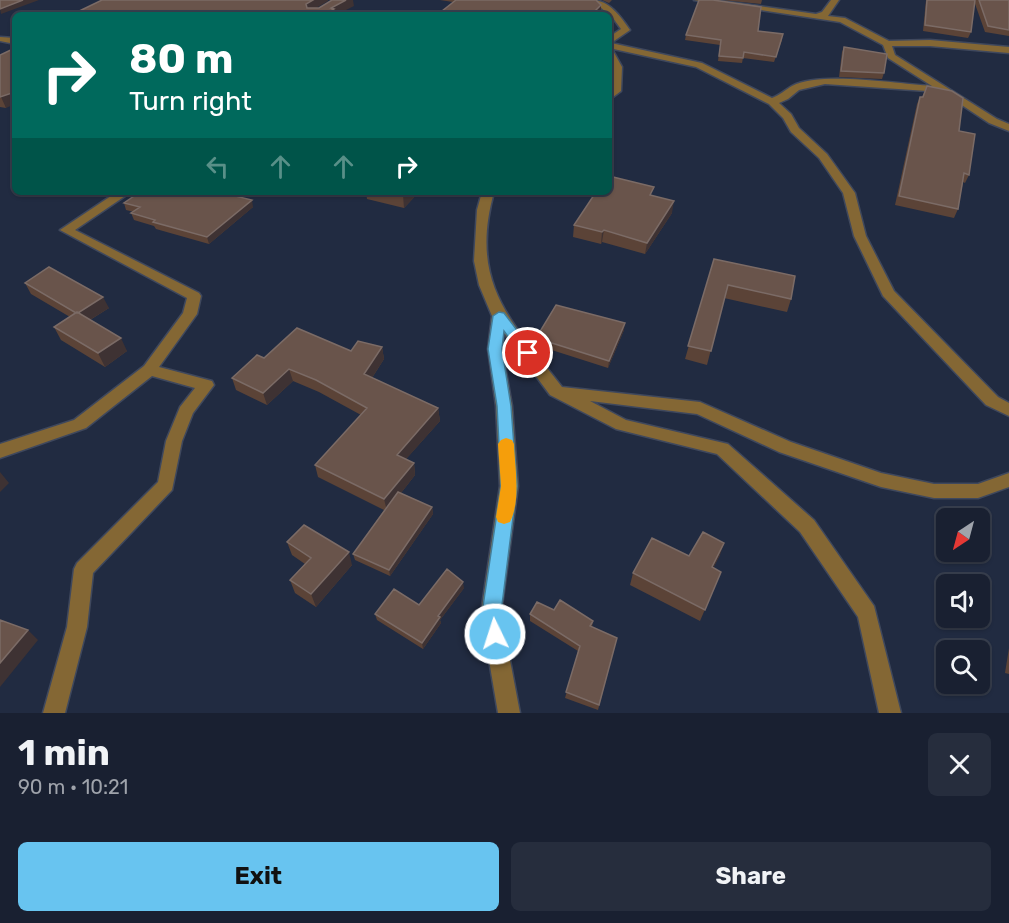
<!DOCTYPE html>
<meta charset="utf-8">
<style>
:root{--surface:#192031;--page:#262d3d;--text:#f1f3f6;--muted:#9fa3ab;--line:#373e4d;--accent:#68c4f0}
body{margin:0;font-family:Rubik,sans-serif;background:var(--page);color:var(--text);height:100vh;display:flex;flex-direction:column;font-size:22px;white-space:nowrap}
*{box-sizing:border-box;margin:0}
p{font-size:20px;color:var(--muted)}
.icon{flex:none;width:33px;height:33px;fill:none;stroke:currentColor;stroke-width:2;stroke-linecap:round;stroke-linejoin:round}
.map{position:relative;height:713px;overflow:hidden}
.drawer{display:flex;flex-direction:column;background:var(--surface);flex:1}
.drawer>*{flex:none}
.top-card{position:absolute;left:12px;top:12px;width:600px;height:183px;border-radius:9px;box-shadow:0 2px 4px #0004,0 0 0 2px var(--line);background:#00695c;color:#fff;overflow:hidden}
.needle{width:39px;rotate:216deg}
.fabs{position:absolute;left:936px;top:508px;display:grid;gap:12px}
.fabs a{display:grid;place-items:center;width:54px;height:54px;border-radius:9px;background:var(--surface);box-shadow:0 2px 4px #0004,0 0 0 2px var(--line);font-size:30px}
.pin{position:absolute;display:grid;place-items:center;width:51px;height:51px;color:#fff;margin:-26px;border:3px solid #fff;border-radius:50%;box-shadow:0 2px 6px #0007}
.me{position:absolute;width:66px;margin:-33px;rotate:356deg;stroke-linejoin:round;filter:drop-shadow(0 0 4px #0008)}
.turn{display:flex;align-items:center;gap:21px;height:126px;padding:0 18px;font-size:27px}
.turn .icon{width:78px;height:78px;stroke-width:2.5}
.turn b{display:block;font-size:42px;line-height:51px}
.lanes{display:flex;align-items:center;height:57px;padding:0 18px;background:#0003;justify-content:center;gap:30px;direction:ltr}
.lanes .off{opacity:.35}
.round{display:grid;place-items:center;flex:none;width:63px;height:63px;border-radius:9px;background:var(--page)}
.head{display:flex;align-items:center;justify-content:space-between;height:102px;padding:0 18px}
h1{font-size:36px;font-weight:700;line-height:45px}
.cta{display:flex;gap:12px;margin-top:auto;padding:12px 18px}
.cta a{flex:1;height:69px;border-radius:9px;background:var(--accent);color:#111;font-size:24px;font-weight:700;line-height:69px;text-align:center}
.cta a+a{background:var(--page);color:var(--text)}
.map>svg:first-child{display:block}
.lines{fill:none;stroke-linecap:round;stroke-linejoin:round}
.minor-casing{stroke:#3f485d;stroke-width:3}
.minor{fill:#846734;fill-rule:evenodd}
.wall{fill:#5b4337}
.shaded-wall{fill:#3e3233}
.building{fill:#69544b;stroke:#7b6b66;stroke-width:1.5}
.route{fill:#68c4f0;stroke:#447f9c;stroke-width:1.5}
.slow{fill:#f59e0b}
</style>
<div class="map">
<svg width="1009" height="713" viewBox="0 0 1009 713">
<rect width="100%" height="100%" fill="#212b41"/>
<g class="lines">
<defs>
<path id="minor" d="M592,0c17,0 29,17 38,30l-19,13 91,20 70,35c8,-3 13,-8 20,-12 30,-15 105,-2 140,0l-44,-28 -5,-13 -43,-23 -146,-22h20l102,14 6,-2 9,-12h8l-11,16 17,2 44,23 41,-1 79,7v6l-79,-7h-38l3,9 102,64 12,5v7l-20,-8 -47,-31 -117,-8 -26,6 -11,9 -9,4 12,11 8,14 28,26 28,39 11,43 28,55 104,106 11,6v13l-23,-11 -103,-109 -29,-60 -11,-43 -24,-35 -28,-26 -8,-14 -14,-14 -73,-37 -87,-19v-11l12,-8 -8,-11z
M0,37l15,1v6l-15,-3z
M609,48l3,1 10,18 -1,24 -12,9 5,-33 -5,-8z
M117,192h14l-56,38 124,63 2,3 -4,18 -38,53 53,14 2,4 -21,28 -11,28 -10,49 -79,83 -6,54 -22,86h-22l24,-86 7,-58 3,-6 81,-81 8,-41 14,-34 15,-19 -43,-12 -66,52 -86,30v-14l74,-24 70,-54 39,-53 4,-15 -127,-68z
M482,192h12c-25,91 16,128 68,195l138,15 91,40 90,31 53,11h44l31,-11v14l-31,11h-44l-53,-11 -102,-35 -82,-38 -107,-13 36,19 102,24 86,76 60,86 27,107h-22l-21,-96 -58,-85 -83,-78 -101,-25 -66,-34 -46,-62 -2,16 10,57 6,80 -17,127 19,100h-22l-17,-100 19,-127 -4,-80 -8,-57 4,-33 -13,-31 -5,-24 3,-51z"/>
</defs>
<use href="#minor" class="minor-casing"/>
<use href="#minor" class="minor"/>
</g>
<path class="wall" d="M440,0h156l5,5v6l-4,4h-160l16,-13z
M602,0h10l-3,3z
M722,0h40l-1,4z
M926,0h83v36l-24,-4 -11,-31 -3,31 -3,6 -45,-7z
M758,31l24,9 -8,22 -31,-4 -1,5 -24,-2 2,-16 -35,-5 1,-5z
M844,47l40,26 -2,6 -43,-2 3,-25z
M0,55l6,53 -6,-1z
M927,86l32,45 10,44 -4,8 -2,-1 -5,27 -4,9 -59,-13 22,-101 3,-7h2z
M366,192h53l-15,16 -37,-9z
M653,196l19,17 -27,41 -43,-12 -1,2 -28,-7 1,-12z
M124,203l129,4 -44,37 -53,-15 -2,-3 -20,-6 -3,-7 3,-1 -8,-2z
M714,259l77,40 -4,13 -63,-14 -17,67 -22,-6z
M25,283l84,25 -19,12 37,31 -22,16 -44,-27 -7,-13 16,-10 -39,-23z
M624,330l-16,38 -72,-23v-7z
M382,347l2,12 -12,19 66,30 2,13 -34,38 8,4 1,12 -14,18 31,14 1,7 -43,62 -35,-16 -2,-6 31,-44 -66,-33 -3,-12 46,-50 -42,-23 -26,-11 -26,24 -31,-15 -4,-12 32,-20 87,-7z
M287,542l65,23 -36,42 -21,-14 -5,-13 15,-16 -13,-9z
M720,555l-7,13 8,4 -21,49 -70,-36 3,-12 56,-17z
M464,588l-24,32 1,3 -18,26 -46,-29 -2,-6 44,-9z
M554,610l39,11 -1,6 25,11 -19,72 -33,-12 13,-47 -48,-30v-7z
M1009,648v26l-4,-1z"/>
<path class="shaded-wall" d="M23,0h16l-38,14 -1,-5z
M313,0h15v1l-20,12 -2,-9z
M346,0h7l1,6 -18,9h-12l7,-7z
M601,5v6l-4,4h-6z
M15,92v12l-9,4 -5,-11z
M406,192h13l-15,16 -1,-13z
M252,200l1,7 -44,37 -2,-7z
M674,201l-2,12 -27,41 2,-11z
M604,230l-2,12 -1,2 1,-12z
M103,297l6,11 -26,16 -6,-11z
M625,323l-1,7 -16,38 1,-7z
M121,338l6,13 -22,16 -7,-14z
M382,347l2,12 -18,28 -2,-13z
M289,369l4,12 -26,24 -4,-12z
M438,408l2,13 -41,46 -2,-12z
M414,463l1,12 -28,36 -3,-12z
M0,472l9,11 -9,9z
M432,507l1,7 -43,62 -1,-6z
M724,543l-4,12 -12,24 4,-12z
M349,552l3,13 -36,42 -5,-13z
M463,582l1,6 -24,32 1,3 -18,26 -1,-6 16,-27z
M28,630l10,10 -38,47v-24z"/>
<path class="building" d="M0,0h23l-23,9z
M102,0h211l-7,4 1,4h12l13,-8h14l-15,8 3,1 -10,6h-253z
M456,0h140l5,5 -10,10h-154z
M699,0h14l48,7 -3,24 25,3 -7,23 -32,-5 -1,6 -24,-2 2,-16 -35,-5z
M927,0h48l-4,32 -46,-7z
M979,0h30v30l-21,-4z
M844,47l43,7 -3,19 -43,-2z
M15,48v44l-15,5v-42z
M927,86l25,5 11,7 -4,33 16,3 -6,41 -5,-2 -6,36 -59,-13 21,-99h3z
M609,176l45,11 -4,8 24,6 -27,42 -43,-13 -2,2 -28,-7 22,-33h13z
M140,192h79l33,8 -45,37 -54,-15 2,-2 -24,-7 9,-6 -16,-4z
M388,192h18l-3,3z
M714,259l81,17 -4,23 -63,-14 -17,66 -23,-5z
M49,267l54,30 -25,16h-2l-51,-30z
M556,305l69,18 -16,38 -73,-23z
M77,312l44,26 -23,15 -44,-26z
M297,328l54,23 7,-10 24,6 -18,27 74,34 -41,47 17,8 -30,36 -69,-34 52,-57 -51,-28 -27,-11 -26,24 -31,-15 25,-23 7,3z
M398,492l34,15 -43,63 -36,-16z
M304,525l45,27 -38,42 -21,-14 21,-22 -24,-16z
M703,532l21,11 -12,24 9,5 -16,38 -72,-37 19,-35 37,18z
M447,569l16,13 -25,34 2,1 -18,26 -47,-29 19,-25 25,16z
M560,600l33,21 -3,5 27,12 -18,67 -33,-13 14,-46 -50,-32 7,-12 17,8z
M0,620l28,10 -28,33z"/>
<path class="route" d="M499,312l5,1 30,40 -2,4h-9l-19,-26 -2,18 9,57 6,80 -16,127 3,21 -3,7 -6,3 -7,-3 -6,-28 19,-127 -4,-80 -9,-57 5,-33z"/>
<path class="slow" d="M506,438l6,2 2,4c1,24 7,56 -4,78l-6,2 -6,-2 -2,-5 5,-31 -3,-42 3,-4z"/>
</svg>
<div class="fabs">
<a><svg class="needle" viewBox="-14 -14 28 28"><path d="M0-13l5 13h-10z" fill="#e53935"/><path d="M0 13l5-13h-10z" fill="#9fa3ab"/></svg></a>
<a><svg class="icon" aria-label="sound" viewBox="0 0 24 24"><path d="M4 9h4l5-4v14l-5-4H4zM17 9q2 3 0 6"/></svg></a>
<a><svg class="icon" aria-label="search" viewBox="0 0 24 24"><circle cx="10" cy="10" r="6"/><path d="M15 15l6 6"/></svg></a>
</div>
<div class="pin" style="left:528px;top:353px;background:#d93025"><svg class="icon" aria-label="arrive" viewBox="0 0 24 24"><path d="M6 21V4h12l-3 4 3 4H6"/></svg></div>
<svg class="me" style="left:495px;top:634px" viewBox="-20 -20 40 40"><circle r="17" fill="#68c4f0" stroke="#fff" stroke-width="3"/><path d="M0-11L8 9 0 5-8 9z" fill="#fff"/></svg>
<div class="top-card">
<div class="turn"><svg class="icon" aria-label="right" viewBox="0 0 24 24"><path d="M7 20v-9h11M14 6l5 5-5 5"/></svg><div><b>80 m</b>Turn right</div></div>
<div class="lanes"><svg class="icon off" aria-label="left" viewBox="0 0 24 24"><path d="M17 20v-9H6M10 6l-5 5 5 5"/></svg><svg class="icon off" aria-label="ahead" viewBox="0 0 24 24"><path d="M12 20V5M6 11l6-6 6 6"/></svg><svg class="icon off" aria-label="ahead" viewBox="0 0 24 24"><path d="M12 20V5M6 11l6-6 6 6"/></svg><svg class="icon" aria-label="right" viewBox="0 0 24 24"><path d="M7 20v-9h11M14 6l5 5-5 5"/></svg></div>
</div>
</div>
<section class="drawer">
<div class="head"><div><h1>1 min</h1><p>90 m · 10:21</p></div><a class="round"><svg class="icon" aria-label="close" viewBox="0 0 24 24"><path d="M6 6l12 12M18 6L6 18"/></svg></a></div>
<div class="cta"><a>Exit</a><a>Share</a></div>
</section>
